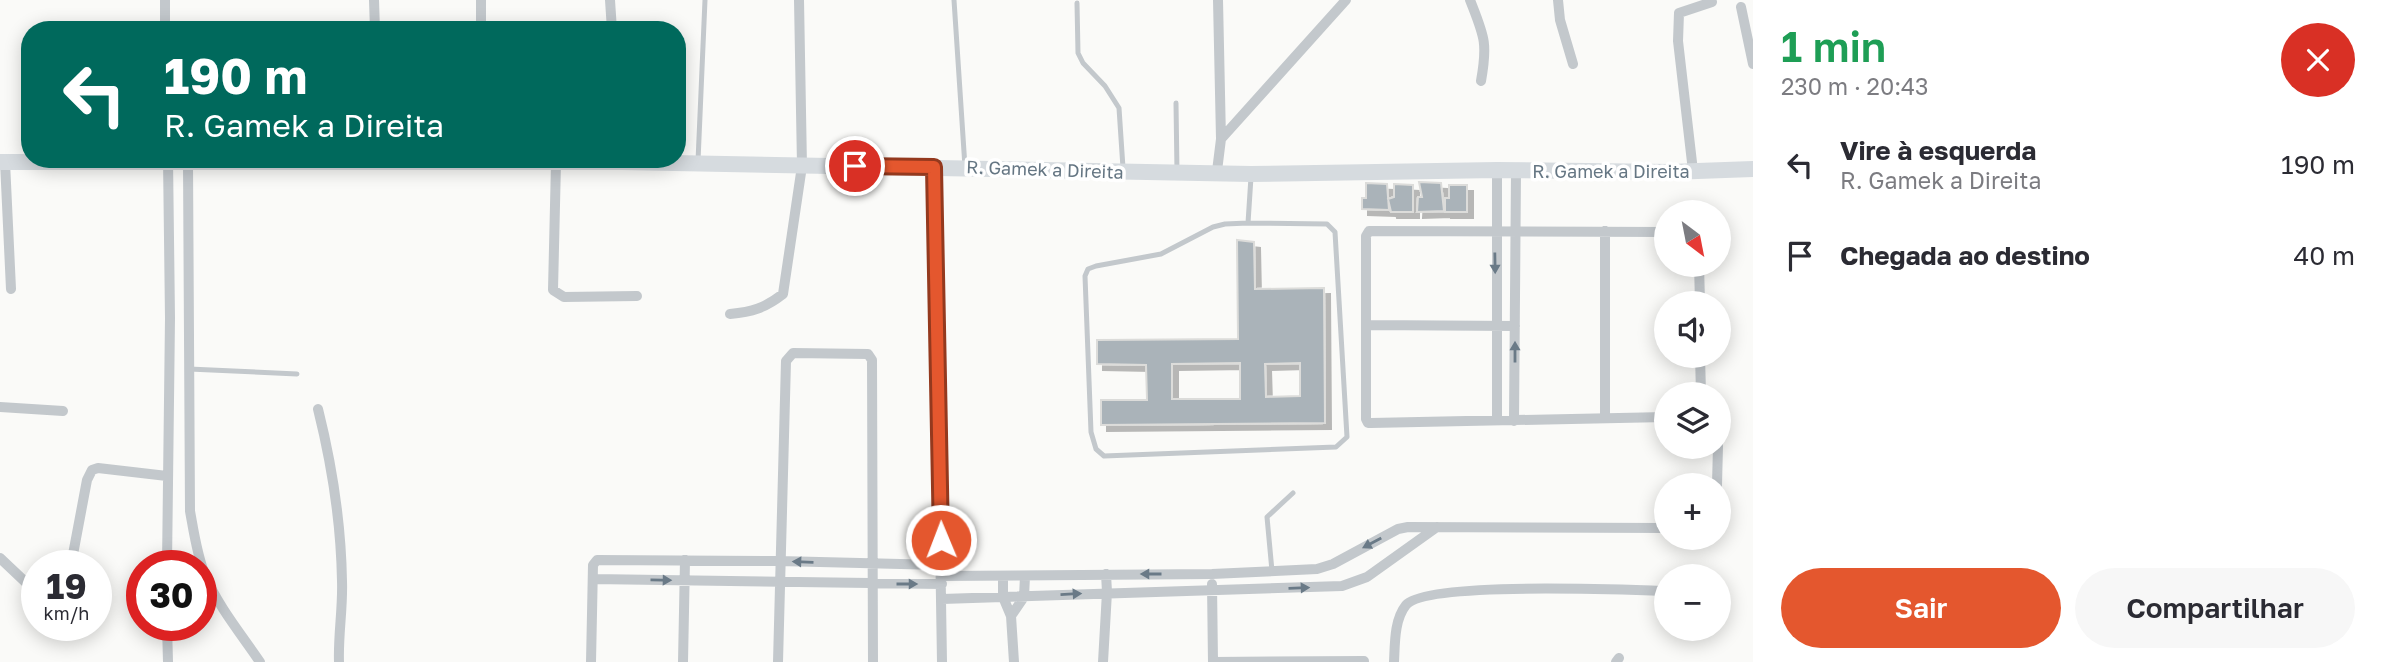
<!DOCTYPE html>
<html lang="pt">
<meta charset="utf-8">
<style>
:root{--surface:#fff;--page:#f7f7f7;--text:#2b2b33;--muted:#7c7c81;--accent:#e4572e}
body{margin:0;font-family:"Golos Text",sans-serif;background:var(--page);color:var(--text);height:100vh;display:flex;flex-direction:column;font-size:26px;white-space:nowrap}
*{box-sizing:border-box;margin:0}
p{font-size:23px;color:var(--muted)}
.icon{flex:none;width:38px;height:38px;fill:none;stroke:currentColor;stroke-width:2;stroke-linecap:round;stroke-linejoin:round}
.map{position:relative;flex:1;overflow:hidden}
.details{display:flex;flex-direction:column;background:var(--surface);width:630px}
.details>*{flex:none}
.banner{position:absolute;left:21px;top:21px;width:665px;height:147px;border-radius:28px;box-shadow:0 4px 18px #0003;background:#00695c;color:#fff;overflow:hidden}
.needle{width:46px;rotate:148deg}
.buttons{position:absolute;left:1654px;top:200px;display:grid;gap:14px}
.buttons a{display:grid;place-items:center;width:77px;height:77px;border-radius:50%;background:var(--surface);box-shadow:0 4px 18px #0003;font-size:35px}
.speed{position:absolute;left:21px;top:550px;display:flex;gap:14px;font-size:35px;font-weight:700;text-align:center}
.speed>*{display:grid;place-content:center;width:91px;height:91px;border-radius:50%;background:var(--surface);box-shadow:0 4px 18px #0003;line-height:1}
.speed small{font-size:18px;font-weight:400}
.speed .limit{border:10px solid #d22;background:#fff;color:#111}
.pin{position:absolute;display:grid;place-items:center;width:60px;height:60px;color:#fff;margin:-30px;border:4px solid #fff;border-radius:50%;box-shadow:0 2px 7px #0007}
.me{position:absolute;width:77px;margin:-38px;rotate:359deg;stroke-linejoin:round;filter:drop-shadow(0 0 5px #0008)}
.turn{display:flex;align-items:center;gap:24px;height:147px;padding:0 28px;font-size:32px}
.turn .icon{width:91px;height:91px;stroke-width:2.5}
.turn b{display:block;font-size:49px;line-height:60px}
.round{display:grid;place-items:center;flex:none;width:74px;height:74px;border-radius:37px;background:var(--page)}
.headline{display:flex;align-items:center;justify-content:space-between;height:119px;padding:0 28px}
h1{font-size:42px;font-weight:600;line-height:52px;color:#1e9e55}
.button{display:flex;gap:14px;margin-top:auto;padding:14px 28px}
.button a{flex:1;height:80px;border-radius:42px;background:var(--accent);color:#fff;font-size:28px;font-weight:600;line-height:80px;text-align:center}
.button a+a{background:var(--page);color:var(--text)}
ul{padding:0;list-style:none}
li{display:flex;align-items:center;gap:21px;height:91px;padding:0 28px}
li div{flex:1}
li b{display:block;font-size:26px}
li em{font-style:normal}
main{display:flex;flex:1;min-height:0}
.map>svg:first-child{display:block}
.building{fill:#aab3b9;stroke:#dcdcda;stroke-width:2;fill-rule:evenodd;filter:url(#shadow)}
.lines{fill:none;stroke-linecap:round;stroke-linejoin:round}
.service{stroke:#c3c8cc;stroke-width:5}
.minor{stroke:#c3c8cc;stroke-width:10}
.secondary{stroke:#d6dbdf;stroke-width:16}
.oneway{fill:#6a7a87}
.route-casing{stroke:#94391e;stroke-width:18}
.route{stroke:#e4572e;stroke-width:12}
.labels{text-anchor:middle;dominant-baseline:central;stroke-width:7;stroke-linejoin:round;paint-order:stroke}
.street-label{font-size:18px;fill:#657683;stroke:#fff}
</style>
<main>
<div class="map">
<svg width="1753" height="662" viewBox="0 0 1753 662">
<defs>
<filter id="shadow"><feDropShadow dx="6" dy="6" stdDeviation="0" flood-color="#0004"/></filter>
</defs>
<rect width="100%" height="100%" fill="#fafaf8"/>
<path class="building" d="M1419,182l22,1 3,28 -27,1 1,-15h4z
M1366,183l21,1 2,26 -27,-1v-11h4z
M1394,184l19,1v27h-22l-3,-13 6,-2z
M1449,185h18v27h-22v-14h4z
M1237,240l17,2 1,47 69,-1 1,135 -224,2v-25h46l-1,-35 -49,-1v-24l141,-1zM1240,363v36h-68v-35zM1300,363v33l-34,1 -1,-33z"/>
<g class="lines">
<path class="service" d="M954,0l11,167
M1077,3l1,50 5,10 22,23 14,22 4,60
M1176,103l1,69
M698,161l7,-161
M1248,223l79,1 8,8 12,205 -11,10 -232,9 -8,-7 -5,-17 -6,-156 3,-7 8,-3 65,-12 52,-27 12,-3z
M1248,223l3,-46
M189,369l108,5
M1272,571l-5,-54 26,-24"/>
<path class="minor" d="M165,0v30
M374,0l1,30
M610,0l2,30
M1470,0c14,36 18,42 11,81
M1558,0l2,20 13,44
M1741,7l12,57
M481,30v-30
M1221,139l125,-139
M5,162l6,127
M188,163l2,348c4,22 7,44 15,64 13,31 36,59 55,87
M556,163l-3,127 11,7 73,-1
M934,167l8,495
M1217,171l4,-32 -3,-139
M1693,171l-15,-130 1,-28 33,-11
M1605,231v187
M1666,232l-297,-1 -3,5v183l2,4h3l295,-6
M1699,264l1,39
M730,314c22,-2 35,-6 53,-20l19,-128 -3,-166
M1367,325l148,1
M1700,355l1,39
M0,407l63,4
M318,409c14,56 23,113 24,172 1,27 -4,54 -3,81
M1497,420v-250
M1514,421l2,-250
M1717,485l1,-39
M0,558l37,35
M71,565l16,-85 5,-10 6,-2 69,8
M167,565l3,-247 -2,-159
M941,576l271,-2 105,-5 16,-5 65,-35 10,-2 258,1
M1003,576v21l8,19 3,46
M593,579l349,5
M1212,584l1,78
M942,599l400,-13 25,-9 70,-50
M1011,616l13,-19 1,-21
M167,625l1,37
M591,662l2,-97 4,-5 182,1 162,4
M683,662l2,-102
M778,662l8,-301 7,-8 75,1 4,6 1,302
M1103,662l4,-70 -1,-18
M1213,662l151,-1
M1394,662c1,-18 0,-42 12,-57 20,-24 221,-15 260,-14
M1616,662l3,-4"/>
<path class="secondary" d="M0,162h622l629,12 246,-4 173,2 83,-3"/>
</g>
<defs><path id="oneway-solid" d="M-6-.8H1V-3.2L6.5 0L1 3.2V.8H-6Z" transform="scale(1.75)"/></defs>
<g class="oneway">
<use href="#oneway-solid" transform="translate(1495 263) rotate(89)"/>
<use href="#oneway-solid" transform="translate(1515 352) rotate(-90)"/>
<use href="#oneway-solid" transform="translate(1372 543) rotate(152)"/>
<use href="#oneway-solid" transform="translate(803 562) rotate(-178)"/>
<use href="#oneway-solid" transform="translate(1151 574) rotate(-180)"/>
<use href="#oneway-solid" transform="translate(661 580) rotate(1)"/>
<use href="#oneway-solid" transform="translate(907 584)"/>
<use href="#oneway-solid" transform="translate(1299 588) rotate(-2)"/>
<use href="#oneway-solid" transform="translate(1071 594) rotate(-3)"/>
</g>
<g class="lines">
<defs>
<path id="route" d="M855,166l79,1 7,373"/>
</defs>
<use href="#route" class="route-casing"/>
<use href="#route" class="route"/>
</g>
<g class="labels">
<g class="street-label">
<text transform="translate(1045 169) rotate(2)">R. Gamek a Direita</text>
<text x="1611" y="171">R. Gamek a Direita</text>
</g>
</g>
</svg>
<div class="buttons">
<a><svg class="needle" viewBox="-14 -14 28 28"><path d="M0-13l5 13h-10z" fill="#e53935"/><path d="M0 13l5-13h-10z" fill="#7c7c81"/></svg></a>
<a><svg class="icon" aria-label="sound" viewBox="0 0 24 24"><path d="M4 9h4l5-4v14l-5-4H4zM17 9q2 3 0 6"/></svg></a>
<a><svg class="icon" aria-label="layers" viewBox="0 0 24 24"><path d="M12 4l9 5-9 5-9-5zM3 14l9 5 9-5"/></svg></a>
<a>+</a>
<a>−</a>
</div>
<div class="speed"><div>19<small>km/h</small></div><div class="limit">30</div></div>
<div class="pin" style="left:855px;top:166px;background:#d93025"><svg class="icon" aria-label="arrive" viewBox="0 0 24 24"><path d="M6 21V4h12l-3 4 3 4H6"/></svg></div>
<svg class="me" style="left:941px;top:540px" viewBox="-20 -20 40 40"><circle r="17" fill="#e4572e" stroke="#fff" stroke-width="3"/><path d="M0-11L8 9 0 5-8 9z" fill="#fff"/></svg>
<div class="banner">
<div class="turn"><svg class="icon" aria-label="left" viewBox="0 0 24 24"><path d="M17 20v-9H6M10 6l-5 5 5 5"/></svg><div><b>190 m</b>R. Gamek a Direita</div></div>
</div>
</div>
<section class="details">
<div class="headline"><div><h1>1 min</h1><p>230 m · 20:43</p></div><a class="round" style="background:#d93025;color:#fff"><svg class="icon" aria-label="close" viewBox="0 0 24 24"><path d="M6 6l12 12M18 6L6 18"/></svg></a></div>
<ul>
<li><svg class="icon" aria-label="left" viewBox="0 0 24 24"><path d="M17 20v-9H6M10 6l-5 5 5 5"/></svg><div><b>Vire à esquerda</b><p>R. Gamek a Direita</p></div><em>190 m</em></li>
<li><svg class="icon" aria-label="arrive" viewBox="0 0 24 24"><path d="M6 21V4h12l-3 4 3 4H6"/></svg><div><b>Chegada ao destino</b></div><em>40 m</em></li>
</ul>
<div class="button"><a>Sair</a><a>Compartilhar</a></div>
</section>
</main>
